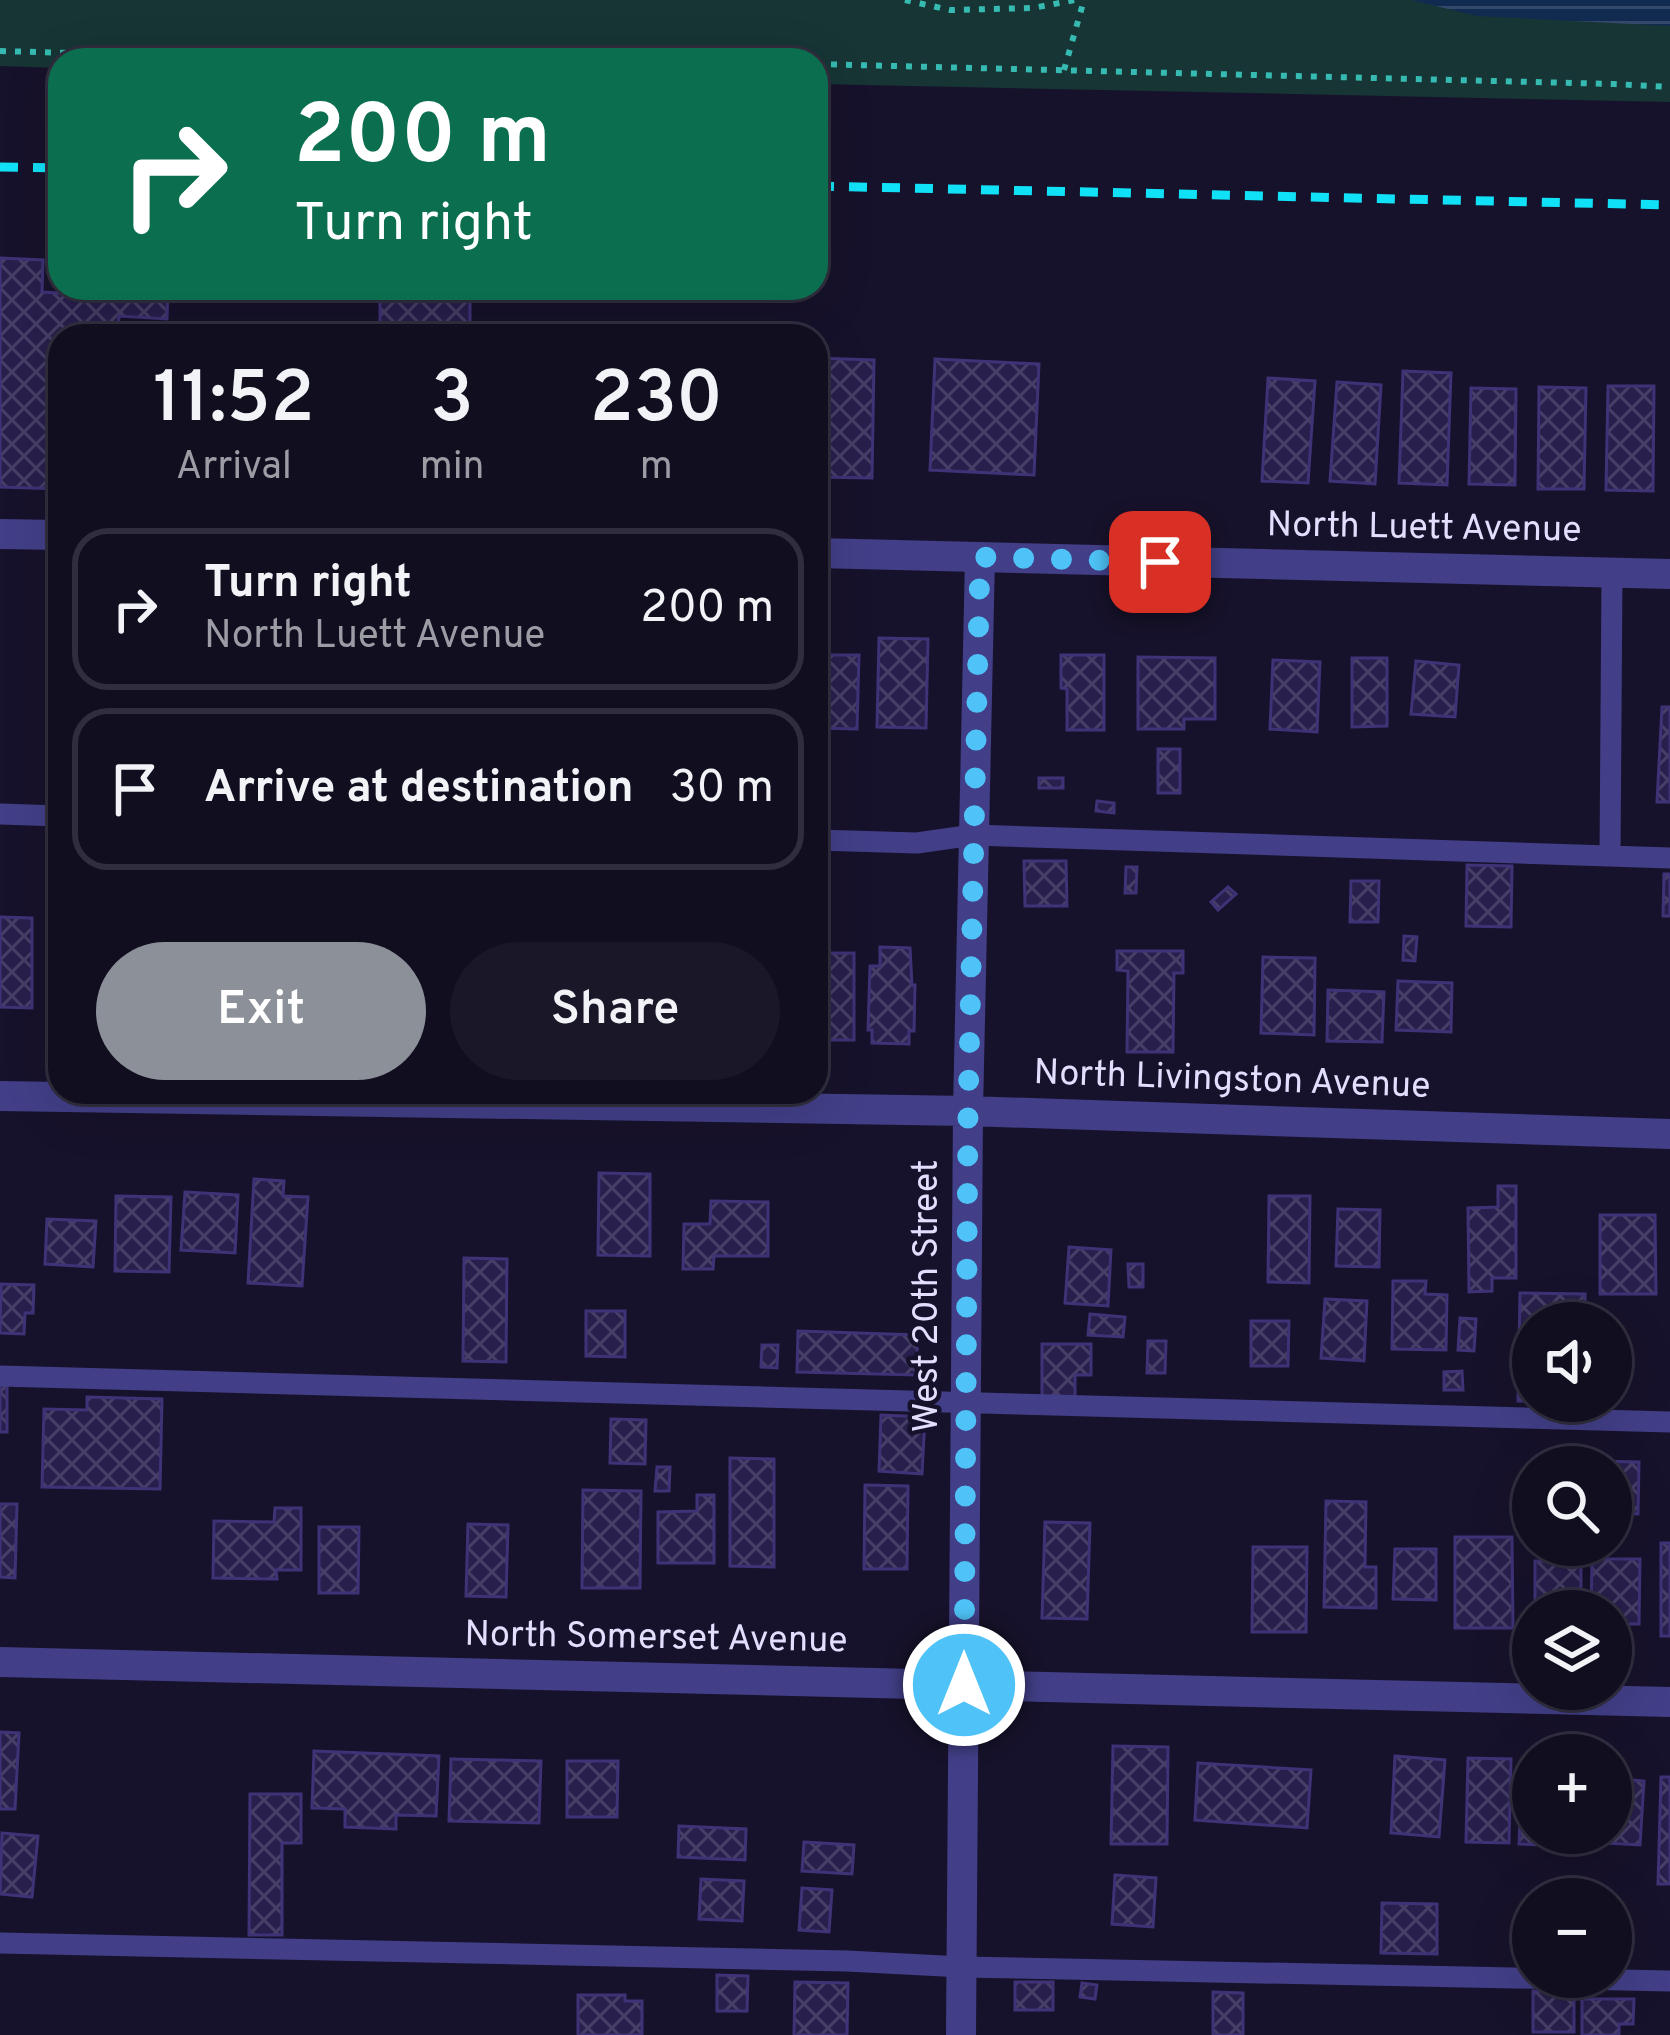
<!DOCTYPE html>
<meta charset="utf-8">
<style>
:root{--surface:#110e20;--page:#1a1729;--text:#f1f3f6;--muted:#9c9ca5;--line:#302e3e;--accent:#8c9099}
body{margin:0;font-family:Overpass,sans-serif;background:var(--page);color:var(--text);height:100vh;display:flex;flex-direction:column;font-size:45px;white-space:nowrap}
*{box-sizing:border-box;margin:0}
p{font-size:39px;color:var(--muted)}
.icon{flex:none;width:66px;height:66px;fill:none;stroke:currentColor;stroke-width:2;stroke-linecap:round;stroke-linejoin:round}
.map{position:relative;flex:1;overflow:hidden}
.panel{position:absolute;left:48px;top:324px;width:780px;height:780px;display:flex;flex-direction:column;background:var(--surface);border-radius:36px;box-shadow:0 12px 48px #0002,0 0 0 3px var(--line)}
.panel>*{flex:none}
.banner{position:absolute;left:48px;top:48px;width:780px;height:252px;border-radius:36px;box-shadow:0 12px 48px #0002,0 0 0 3px var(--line);background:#0b6e4f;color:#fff;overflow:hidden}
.fabs{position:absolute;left:1512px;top:1302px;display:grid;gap:24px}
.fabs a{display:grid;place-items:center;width:120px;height:120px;border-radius:50%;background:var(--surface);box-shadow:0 12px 48px #0002,0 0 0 3px var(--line);font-size:60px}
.pin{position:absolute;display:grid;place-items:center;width:102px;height:102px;color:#fff;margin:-51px;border-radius:24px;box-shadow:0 6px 18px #0006}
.me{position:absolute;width:132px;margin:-66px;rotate:0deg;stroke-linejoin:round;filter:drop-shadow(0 0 9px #0008)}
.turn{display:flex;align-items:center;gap:42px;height:252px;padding:0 48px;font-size:54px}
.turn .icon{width:156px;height:156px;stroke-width:2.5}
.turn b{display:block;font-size:84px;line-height:102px}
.eta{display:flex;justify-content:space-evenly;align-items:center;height:204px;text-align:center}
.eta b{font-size:72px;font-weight:600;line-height:84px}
.primary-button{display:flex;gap:24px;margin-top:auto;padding:24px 48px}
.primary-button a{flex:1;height:138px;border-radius:72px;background:var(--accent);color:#fff;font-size:48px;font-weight:600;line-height:138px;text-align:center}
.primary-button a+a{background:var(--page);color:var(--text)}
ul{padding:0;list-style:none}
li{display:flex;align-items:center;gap:36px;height:162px;margin:0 24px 18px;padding:0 24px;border:6px solid var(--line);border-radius:36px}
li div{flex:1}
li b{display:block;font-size:45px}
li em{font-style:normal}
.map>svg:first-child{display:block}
.grass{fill:#163534}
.water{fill:url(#water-rules)}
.building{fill:url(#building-cross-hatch);stroke:#3f3277;stroke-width:3}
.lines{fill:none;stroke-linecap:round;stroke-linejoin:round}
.path{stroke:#36bab1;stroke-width:6;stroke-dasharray:6 9;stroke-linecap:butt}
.lane{stroke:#423f88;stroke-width:21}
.street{stroke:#423f88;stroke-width:30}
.rail{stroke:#11e1f7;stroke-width:9;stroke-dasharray:18 15;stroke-linecap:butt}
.route{stroke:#4fc3f7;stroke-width:21;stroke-dasharray:0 37.8}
.labels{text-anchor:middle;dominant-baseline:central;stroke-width:9;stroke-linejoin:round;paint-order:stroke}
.street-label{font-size:36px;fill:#e1defe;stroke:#17122b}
</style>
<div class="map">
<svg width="1670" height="2035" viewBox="0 0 1670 2035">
<defs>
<pattern id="water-rules" width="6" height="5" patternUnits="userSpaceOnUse" patternTransform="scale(3)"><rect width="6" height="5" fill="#112a50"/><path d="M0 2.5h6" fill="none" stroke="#33486a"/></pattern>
<pattern id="building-cross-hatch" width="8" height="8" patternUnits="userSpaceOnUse" patternTransform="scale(3)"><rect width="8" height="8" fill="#281f4c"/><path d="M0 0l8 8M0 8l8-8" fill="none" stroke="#473f67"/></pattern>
</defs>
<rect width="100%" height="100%" fill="#17122b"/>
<path class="grass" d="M0,0h1670v102l-854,-18v-24h-756v8l-60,-2z"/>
<path class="water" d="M1411,0h259v26l-193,-10z"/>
<path class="building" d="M0,258l43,2 -1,32 33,2v-6h93l-1,31 -48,-3 -1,14 43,2v4h-101v153l-60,-2z
M380,288h90v48h-90z
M816,358l58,2 -2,118 -56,-1z
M935,359l104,5 -5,111 -104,-5z
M1403,371l48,2 -4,112 -48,-2z
M1268,378l47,3 -7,102 -46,-2z
M1337,382l44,3 -6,99 -45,-3z
M1608,386h46l-1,105 -47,-1z
M1539,387l47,1 -2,101h-46z
M1471,388l45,1 -1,96 -46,-1z
M879,638l49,1 -2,89 -49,-1z
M816,655h43l-2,74 -41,-1z
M1061,655h43v75h-37v-41l-6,-1z
M1138,657l77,1v61h-31v10h-46z
M1352,658h35v68l-35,1z
M1273,660l47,2 -3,70 -47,-3z
M1416,661l43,4 -4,52 -44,-3z
M1662,707h8v95h-13z
M1158,749h22v44h-22z
M1039,778h24v10h-24z
M1097,801l17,2v10l-18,-2z
M1024,861h42l1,45h-42z
M1467,865l45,1 -1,61 -45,-1z
M1126,867h11l-1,26h-11z
M1664,874h6v42h-7z
M1351,881h28l-1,41h-28z
M1228,887l8,7 -18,16 -7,-8z
M0,917l32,1v90l-32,-1z
M1404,936l13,1 -2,24 -12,-1z
M880,947l30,1 2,37h3l-1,46h-5v13l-37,-1v-13h-4l2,-64h10z
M1117,951h66v22h-9l-1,79h-46l1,-81 -11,-1z
M816,953h38v87h-38z
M1263,957l52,1 -1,77 -53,-2z
M1398,981l54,2 -1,49 -55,-2z
M1328,990l56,2 -2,50 -55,-1z
M599,1173l51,1v82l-52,-1z
M254,1179l30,2 -1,15 25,1 -6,89 -54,-3z
M1498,1186h18v92h-24v13l-23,1 -1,-84 30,-1z
M185,1192l53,3 -3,58 -54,-3z
M116,1196l55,1 -2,75 -54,-1z
M1269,1196h41l-1,87 -41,-1z
M711,1201l57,1v54h-54l-1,13h-30l1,-45h26z
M1338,1209l42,1 -1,57 -43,-1z
M1600,1215h55l1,79h-56z
M47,1219l49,2 -3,46 -48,-3z
M1069,1247l42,3 -3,56 -43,-3z
M464,1258l43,1 -1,103 -43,-1z
M1128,1264h15v23h-14z
M1393,1281h33l-1,13 22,1 -1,55 -54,-1z
M1,1284l33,1 -1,28h-8l-1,21 -24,-1z
M1520,1293l65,1v29h-52v78h-15z
M1325,1299l42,2 -3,60 -43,-3z
M586,1311h39v46l-39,-1z
M1090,1314l35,3 -2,20 -35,-2z
M1460,1318l16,1 -2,32 -16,-1z
M1251,1321h38l-1,45h-37z
M798,1331l120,4 -2,40 -119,-3z
M1148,1341h18l-1,32h-18z
M1042,1344h49v31h-16v23l-33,1z
M762,1345h16l-1,23 -16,-1z
M1462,1371l1,19h-19v-18z
M0,1385h7v47h-7z
M87,1397l75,2 -2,90 -118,-2 2,-78 43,1z
M881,1415l44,2 -3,57 -43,-3z
M611,1419l35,1 -1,44 -35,-1z
M730,1458l44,1v108l-44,-1z
M1594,1461l45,1 -1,52 -27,-1v-46h-17z
M657,1467h13l-1,24h-14z
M865,1485l43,1 -1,83h-43z
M583,1490l58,1 -1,97h-58z
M697,1495h17v68h-56v-51l39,-1z
M1326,1501l40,1 -1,65h11v41l-52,-1z
M0,1504h17l-2,74 -15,-1z
M275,1508h26v62h-25l1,9 -64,-1 1,-57 60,1z
M1045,1522l45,1 -3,96 -45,-1z
M468,1524l40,1 -2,72 -40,-1z
M319,1527h40l-1,66h-39z
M1455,1537h57l1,91h-58z
M1661,1543h9v93h-9z
M1253,1547h54l-1,85h-54z
M1395,1549h41v51l-43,-1z
M1592,1559h48l-1,65h-23v14h-5v-27h-20z
M1535,1561h46v50h-46z
M0,1732l19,1 -4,76h-15z
M1113,1746l55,1 -1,97h-56z
M314,1751l125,5 -3,60 -40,-1v14l-51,-2v-18l-33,-1z
M1395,1756l50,4 -6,77 -48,-4z
M1468,1758l43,1 -2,84 -43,-1z
M451,1759l90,2 -2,62 -90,-2z
M567,1761h51l-1,56h-50z
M1198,1763l113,7 -4,58 -112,-8z
M1522,1770l11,1v62h27v13l-41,-2z
M1661,1777h9v107h-12z
M1611,1778l33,3 -4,64 -51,-3v-9h22z
M250,1794h51v49h-19v92h-33z
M679,1826l67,3 -1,31 -67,-3z
M2,1833l36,3 -6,61 -32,-3z
M804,1842l50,3 -2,29 -50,-3z
M1115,1875l41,3 -3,49 -41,-3z
M701,1879l43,2 -2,40 -43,-2z
M802,1888l30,2 -3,42 -30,-2z
M1382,1903l55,1v50l-56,-1z
M717,1975l31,1 -1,35h-30z
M795,1982l53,1 -1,52h-53z
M1015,1982h38v28h-38z
M1082,1983l15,2 -2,14 -15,-2z
M1533,1991h41v41h-41z
M1213,1992l30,1v42h-30z
M578,1995h47v6h17v34h-64z
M1582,1999h52l-1,25h-14v11h-37z"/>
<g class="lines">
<path class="path" d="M905,0l45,10 83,-2 42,-8
M0,51l284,8 156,1
M816,64l798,20 56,3
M1064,70l20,-70"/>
<path class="lane" d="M0,814l60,2
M816,840l101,3 56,-8 697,23
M1610,856l2,-283
M0,1376l1670,46
M0,1943l847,18 115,6 708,14"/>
<path class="street" d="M0,534l60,1
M816,553l854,21
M0,1096l968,15 702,23
M0,1662l1670,40
M961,2035l7,-924 12,-554"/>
<path class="rail" d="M0,167l60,1
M816,186l854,19"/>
</g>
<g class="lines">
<path class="route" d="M964,1685l4,-574 12,-554 180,5"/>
</g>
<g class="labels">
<g class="street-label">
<text transform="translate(1424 529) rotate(1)">North Luett Avenue</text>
<text transform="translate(1232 1081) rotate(2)">North Livingston Avenue</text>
<text transform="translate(928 1296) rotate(-90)">West 20th Street</text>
<text transform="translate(656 1639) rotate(1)">North Somerset Avenue</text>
</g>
</g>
</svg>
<div class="fabs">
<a><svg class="icon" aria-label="sound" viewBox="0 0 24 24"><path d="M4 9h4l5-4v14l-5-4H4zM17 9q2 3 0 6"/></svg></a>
<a><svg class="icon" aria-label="search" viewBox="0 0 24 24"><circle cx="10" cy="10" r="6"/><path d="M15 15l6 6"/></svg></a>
<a><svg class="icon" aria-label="layers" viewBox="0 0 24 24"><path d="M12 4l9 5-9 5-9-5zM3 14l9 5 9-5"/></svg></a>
<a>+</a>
<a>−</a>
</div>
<div class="pin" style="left:1160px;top:562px;background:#d93025"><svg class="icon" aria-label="arrive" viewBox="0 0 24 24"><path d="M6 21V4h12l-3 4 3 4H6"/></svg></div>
<svg class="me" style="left:964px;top:1685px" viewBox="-20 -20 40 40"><circle r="17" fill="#4fc3f7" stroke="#fff" stroke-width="3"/><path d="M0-11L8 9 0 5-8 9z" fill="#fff"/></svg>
<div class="banner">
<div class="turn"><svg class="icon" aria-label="right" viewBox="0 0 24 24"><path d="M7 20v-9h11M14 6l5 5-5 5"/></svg><div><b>200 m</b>Turn right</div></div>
</div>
<section class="panel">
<div class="eta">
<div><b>11:52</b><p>Arrival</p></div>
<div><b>3</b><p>min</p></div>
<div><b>230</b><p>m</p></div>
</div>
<ul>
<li><svg class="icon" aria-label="right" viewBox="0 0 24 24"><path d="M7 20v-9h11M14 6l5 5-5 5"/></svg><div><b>Turn right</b><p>North Luett Avenue</p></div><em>200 m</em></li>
<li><svg class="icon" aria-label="arrive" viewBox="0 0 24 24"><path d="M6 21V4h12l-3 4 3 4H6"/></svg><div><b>Arrive at destination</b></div><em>30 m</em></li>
</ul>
<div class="primary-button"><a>Exit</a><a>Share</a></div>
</section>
</div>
